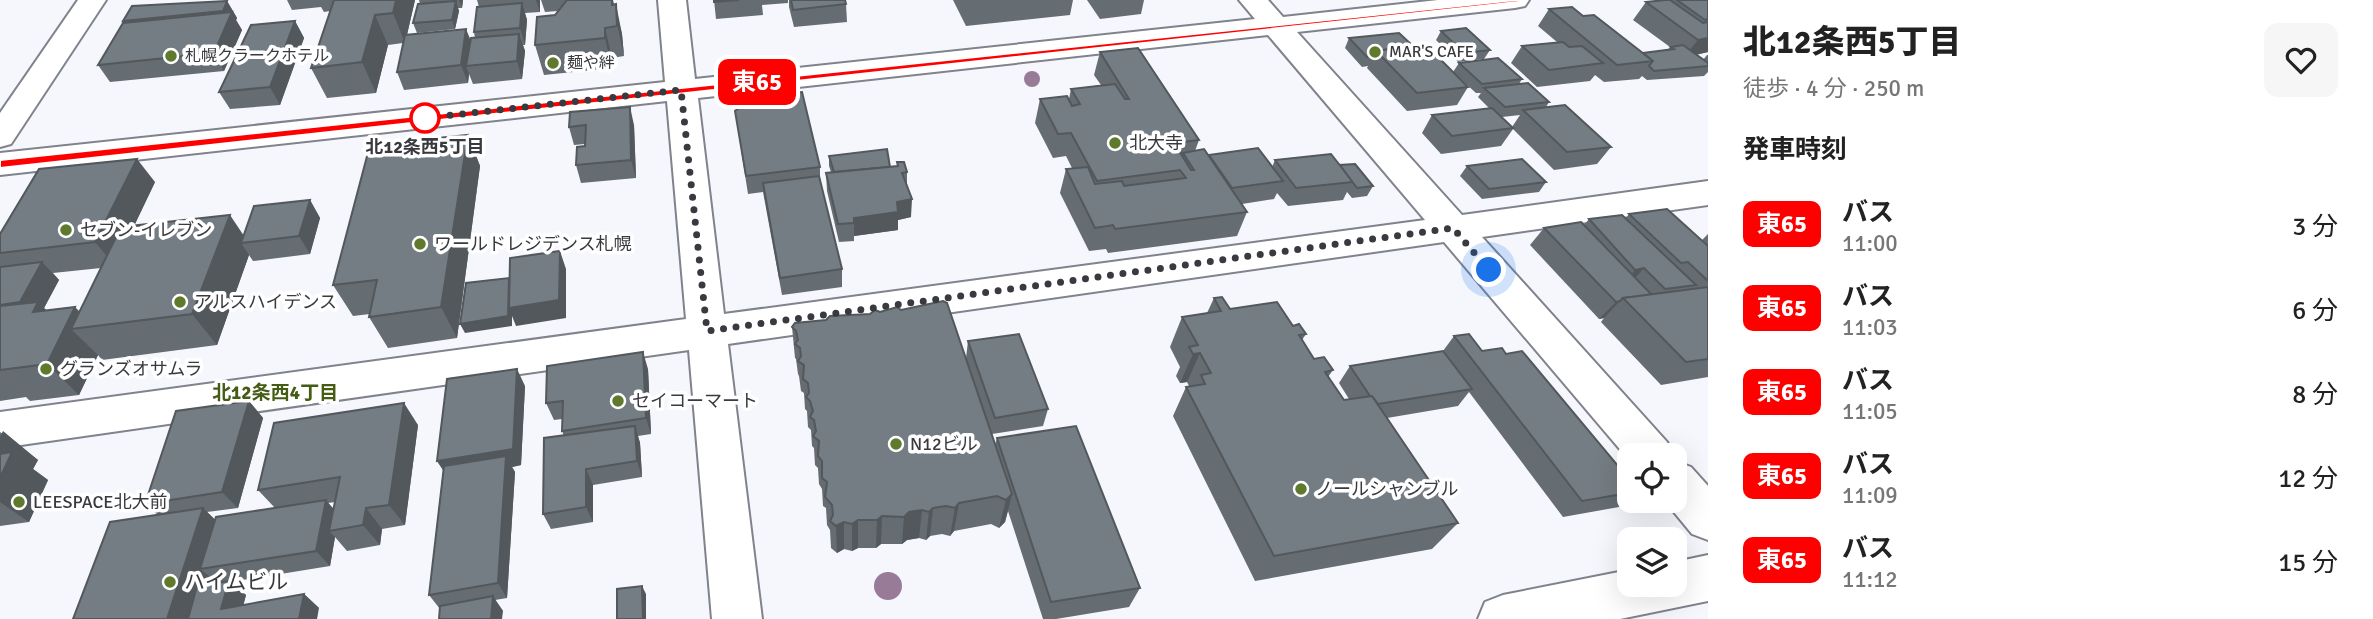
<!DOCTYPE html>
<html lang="ja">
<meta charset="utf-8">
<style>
body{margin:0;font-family:Signika,"Noto Sans JP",sans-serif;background:#f6f6f6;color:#222;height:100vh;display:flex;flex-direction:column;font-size:26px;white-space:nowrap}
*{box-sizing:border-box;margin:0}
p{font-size:23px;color:#767676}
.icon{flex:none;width:38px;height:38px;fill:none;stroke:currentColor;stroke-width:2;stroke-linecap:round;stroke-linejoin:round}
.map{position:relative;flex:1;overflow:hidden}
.side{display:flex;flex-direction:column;background:#fff;width:665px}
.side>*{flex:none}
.badge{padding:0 14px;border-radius:10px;font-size:24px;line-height:46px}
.tools{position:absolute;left:1617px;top:443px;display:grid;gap:14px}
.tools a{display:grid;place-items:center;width:70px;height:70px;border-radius:14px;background:#fff;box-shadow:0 7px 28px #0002;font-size:35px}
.you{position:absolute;width:35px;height:35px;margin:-18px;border:5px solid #fff;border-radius:50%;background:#1a73e8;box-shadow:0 0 0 10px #1a73e833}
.map>.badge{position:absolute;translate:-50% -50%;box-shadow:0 0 0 4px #fff}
h2{padding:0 35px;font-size:26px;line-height:63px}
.round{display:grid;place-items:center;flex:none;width:74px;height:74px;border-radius:14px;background:#f6f6f6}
.summary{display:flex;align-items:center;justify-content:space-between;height:119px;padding:0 35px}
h1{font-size:33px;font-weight:800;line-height:52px}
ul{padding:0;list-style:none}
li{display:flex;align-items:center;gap:21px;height:84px;padding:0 35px}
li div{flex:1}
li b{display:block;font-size:26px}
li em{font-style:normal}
li .badge{min-width:77px;font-weight:700;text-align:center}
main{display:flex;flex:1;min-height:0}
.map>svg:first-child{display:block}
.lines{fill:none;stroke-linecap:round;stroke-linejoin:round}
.minor-casing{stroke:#80828c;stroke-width:4}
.minor{fill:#fff;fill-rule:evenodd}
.tree{fill:#987c97}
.wall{fill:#656c72;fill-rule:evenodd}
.shaded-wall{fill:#52585c}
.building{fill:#757d84;stroke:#52585c;stroke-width:2}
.line{fill:#f00;stroke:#fff;stroke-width:2}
.walk{stroke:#393a3f;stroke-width:7;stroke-dasharray:0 12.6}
.poi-dot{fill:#607a2d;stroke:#fff;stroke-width:2.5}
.stop-dot{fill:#fff;stroke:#f00;stroke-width:3.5}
.labels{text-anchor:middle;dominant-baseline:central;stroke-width:7;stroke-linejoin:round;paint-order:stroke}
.far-poi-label{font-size:16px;fill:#393a3f;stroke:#fff;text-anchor:start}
.poi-label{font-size:18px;fill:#393a3f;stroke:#fff;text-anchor:start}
.stop-label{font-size:18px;font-weight:bold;fill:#393a3f;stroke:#fff}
.neighbourhood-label{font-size:19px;font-weight:bold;fill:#455c14;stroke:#fff}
.near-poi-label{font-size:21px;fill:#393a3f;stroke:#fff;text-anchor:start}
</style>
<main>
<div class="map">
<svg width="1708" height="619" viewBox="0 0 1708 619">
<rect width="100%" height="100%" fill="#f5f7fd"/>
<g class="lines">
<defs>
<g id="minor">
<path d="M 78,0 L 106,0 L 11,144 L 0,147 L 0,113 Z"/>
<path d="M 658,0 L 686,0 L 695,79 L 1255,19 L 1239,0 L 1268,0 L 1283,17 L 1438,0 L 1529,0 L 1525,6 L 1515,8 L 1297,32 L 1462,215 L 1708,181 L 1708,205 L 1482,237 L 1667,442 L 1674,455 L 1629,455 L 1629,460 L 1444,242 L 728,344 L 762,619 L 712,619 L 689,350 L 0,448 L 0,412 L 686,319 L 667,101 L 0,175 L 0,153 L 665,82 ZM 1268,35 L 1425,220 L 724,314 L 698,98 Z"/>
<path d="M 1675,461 L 1691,467 L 1708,486 L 1708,540 L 1692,534 L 1664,500 L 1675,500 Z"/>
<path d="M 1708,555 L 1708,601 L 1620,619 L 1478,619 L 1485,602 L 1503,595 L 1629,570 L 1629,584 L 1675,584 L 1675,562 Z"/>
</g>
</defs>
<use href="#minor" class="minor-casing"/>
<use href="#minor" class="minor"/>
</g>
<g class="tree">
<circle cx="1032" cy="79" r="8"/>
<circle cx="888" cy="586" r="14"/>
</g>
<g class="wall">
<path d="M 287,0 L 415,0 L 407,35 L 470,40 L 475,38 L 474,32 L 479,7 L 477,0 L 540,0 L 540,12 L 525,13 L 527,20 L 525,45 L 523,45 L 525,51 L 522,79 L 473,84 L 469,74 L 468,83 L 404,90 L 397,72 L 403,43 L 388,45 L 376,93 L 327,98 L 311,68 L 330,11 L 324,12 L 321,7 L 292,10 Z"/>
<path d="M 419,0 L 463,0 L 462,8 L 458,8 L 459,11 L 455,29 L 417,33 L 413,23 L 420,4 Z"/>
<path d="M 541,0 L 613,0 L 622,34 L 624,56 L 612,58 L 612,68 L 544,75 L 535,45 L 558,11 L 545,12 Z"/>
<path d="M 714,0 L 788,0 L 788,3 L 762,5 L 763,15 L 716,19 Z"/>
<path d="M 789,0 L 845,0 L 846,4 L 847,22 L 794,27 L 789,7 Z"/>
<path d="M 953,0 L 1073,0 L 1070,15 L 966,26 Z"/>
<path d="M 1087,0 L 1144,0 L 1141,14 L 1100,19 Z"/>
<path d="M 1665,0 L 1708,0 L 1708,52 L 1696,55 L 1703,60 L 1707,55 L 1708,55 L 1708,72 L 1704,76 L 1647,80 L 1642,76 L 1639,79 L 1604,82 L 1595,75 L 1590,81 L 1537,87 L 1511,63 L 1522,46 L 1557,42 L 1538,26 L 1549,9 L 1583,16 L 1643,53 L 1668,50 L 1670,47 L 1633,20 L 1646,2 Z"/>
<path d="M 227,1 L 237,18 L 236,20 L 242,30 L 224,71 L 110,82 L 98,65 L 124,22 L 123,21 Z"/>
<path d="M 295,21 L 304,38 L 280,105 L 230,109 L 219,92 Z"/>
<path d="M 1441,31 L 1490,50 L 1484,59 L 1458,62 L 1436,40 Z"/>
<path d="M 1349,38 L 1413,46 L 1468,87 L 1457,105 L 1407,111 L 1367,68 L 1368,66 L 1362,67 L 1345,48 Z"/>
<path d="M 1100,52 L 1199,140 L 1195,151 L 1209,156 L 1272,167 L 1275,160 L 1340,165 L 1373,186 L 1367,196 L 1352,198 L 1347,192 L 1343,200 L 1288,206 L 1277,193 L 1274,199 L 1242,204 L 1247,212 L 1237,236 L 1108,253 L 1106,249 L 1089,251 L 1060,193 L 1066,169 L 1072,168 L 1066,156 L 1053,158 L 1035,123 L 1040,99 L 1069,99 L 1071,89 L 1101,85 L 1094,75 Z"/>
<path d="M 1459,63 L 1522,79 L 1519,84 L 1549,102 L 1546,107 L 1611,147 L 1597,164 L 1554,170 L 1513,129 L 1501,146 L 1441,154 L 1422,133 L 1432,115 L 1489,108 L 1478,97 L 1481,93 L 1476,93 L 1453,72 ZM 1520,115 L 1512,127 L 1502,117 Z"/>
<path d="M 735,111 L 820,167 L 820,184 L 842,269 L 842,287 L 782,295 L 763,192 L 748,194 Z"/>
<path d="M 570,112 L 634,125 L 636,178 L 581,183 L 576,165 L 585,144 L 574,145 L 569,127 Z"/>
<path d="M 468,135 L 480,166 L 457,338 L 388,348 L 369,317 L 370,314 L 353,316 L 333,285 Z"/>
<path d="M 829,156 L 890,167 L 897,166 L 897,162 L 907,172 L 907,184 L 911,217 L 898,220 L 898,230 L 854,236 L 854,241 L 839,242 L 827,191 L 826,173 L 831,172 L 829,166 Z"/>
<path d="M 1467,166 L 1546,182 L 1539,192 L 1482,199 L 1460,176 Z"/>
<path d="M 155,182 L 134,226 L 244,235 L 310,200 L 320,218 L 310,254 L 253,261 L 249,255 L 217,345 L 102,360 L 98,355 L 79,395 L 30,401 L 26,397 L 0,401 L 0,234 ZM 101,268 L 80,312 L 46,310 L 44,308 L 59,280 L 53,273 Z"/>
<path d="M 1629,214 L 1702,240 L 1708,234 L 1708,377 L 1661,385 L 1601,322 L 1604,318 L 1599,319 L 1530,245 L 1544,228 L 1584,225 L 1589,219 L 1626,218 Z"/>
<path d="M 1214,298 L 1230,309 L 1293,326 L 1306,334 L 1302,340 L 1314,359 L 1333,370 L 1328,377 L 1344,400 L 1349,399 L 1339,383 L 1350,366 L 1443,351 L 1454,336 L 1482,351 L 1506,354 L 1629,479 L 1629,499 L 1619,507 L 1563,517 L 1469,392 L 1458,406 L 1387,418 L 1458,523 L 1432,549 L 1255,581 L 1173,416 L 1186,387 L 1189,386 L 1187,382 L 1180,383 L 1176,376 L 1180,367 L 1170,347 L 1182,317 L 1207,313 Z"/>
<path d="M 792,327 L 966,358 L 968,341 L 1048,409 L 1043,426 L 992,434 L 995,445 L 997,438 L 1140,588 L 1129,607 L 1056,619 L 1043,619 L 1008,511 L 1005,522 L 999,528 L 991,524 L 954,531 L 950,536 L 942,534 L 930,536 L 926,540 L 919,538 L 907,540 L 902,544 L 881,544 L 876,548 L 858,548 L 852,551 L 844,549 L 837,553 L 831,548 L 830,530 L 827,525 L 826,508 L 823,506 L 822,489 L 819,484 L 818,468 L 815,465 L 814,448 L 812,446 L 811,430 L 808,427 L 807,411 L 805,409 L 804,393 L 801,391 L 799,376 L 798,374 L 796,359 L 795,358 Z"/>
<path d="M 648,369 L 651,434 L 638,436 L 640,443 L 642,477 L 593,485 L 593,522 L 551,529 L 543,514 L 564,436 L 562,431 L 562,419 L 554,420 L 546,403 Z"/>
<path d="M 525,386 L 521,465 L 512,467 L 515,472 L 507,598 L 495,600 L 503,611 L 440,609 L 429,595 L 443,470 L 437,461 Z"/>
<path d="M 249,401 L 263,418 L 238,508 L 207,512 L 215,520 L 275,508 L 258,490 L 418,425 L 405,525 L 382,529 L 380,545 L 347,551 L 335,537 L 330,566 L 230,582 L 246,595 L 243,605 L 304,594 L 319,608 L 73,619 L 158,515 L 145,504 ZM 335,502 L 334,509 L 328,503 Z"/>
<path d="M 0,432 L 38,460 L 33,469 L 48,480 L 29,522 L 0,526 Z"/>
</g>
<g class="shaded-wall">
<path d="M 396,0 L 415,0 L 405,43 L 393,13 Z"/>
<path d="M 459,0 L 463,0 L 462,8 Z"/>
<path d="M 536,0 L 540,0 L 540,12 Z"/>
<path d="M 612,0 L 617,18 L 616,4 L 622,34 L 624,56 Z"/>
<path d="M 227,1 L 237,18 L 236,20 L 242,30 L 224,71 L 214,53 L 228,21 L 223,11 Z"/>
<path d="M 456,1 L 459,11 L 455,29 L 452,20 Z"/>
<path d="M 522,3 L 527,20 L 525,45 L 520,28 Z"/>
<path d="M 375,15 L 388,45 L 376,93 L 362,62 Z"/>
<path d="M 295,21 L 304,38 L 280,105 L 270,87 Z"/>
<path d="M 605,28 L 612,58 L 612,68 L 605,38 Z"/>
<path d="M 466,29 L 473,46 L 466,66 L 469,74 L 468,83 L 461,65 Z"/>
<path d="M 519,34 L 525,51 L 522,79 L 517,61 Z"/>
<path d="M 1708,38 L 1708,52 L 1684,57 L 1698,40 Z"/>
<path d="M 630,107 L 634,125 L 636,178 L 631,160 Z"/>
<path d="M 468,135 L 480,166 L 457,338 L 441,307 Z"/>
<path d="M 137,159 L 155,182 L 115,266 L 95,242 Z"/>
<path d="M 912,199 L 911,217 L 898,220 L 898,230 L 854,236 L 854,218 L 897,202 Z"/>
<path d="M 310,200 L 320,218 L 310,254 L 299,236 Z"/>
<path d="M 230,215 L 248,242 L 241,243 L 249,255 L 217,345 L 192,314 Z"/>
<path d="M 560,251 L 566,269 L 566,318 L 516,326 L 512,316 L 512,326 L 465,333 L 460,324 L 509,278 Z"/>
<path d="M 42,262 L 59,280 L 44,308 L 65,329 L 75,307 L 94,326 L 71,329 L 98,355 L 79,395 L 47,364 L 38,320 L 20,302 Z"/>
<path d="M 1644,268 L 1628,286 L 1619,288 L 1635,270 Z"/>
<path d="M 1620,301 L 1604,318 L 1599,319 L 1616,302 Z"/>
<path d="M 643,352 L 648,369 L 651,434 L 646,418 Z"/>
<path d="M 1200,353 L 1187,382 L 1180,383 L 1193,354 Z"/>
<path d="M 517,369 L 525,386 L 521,465 L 512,467 L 515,472 L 507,598 L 498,583 L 448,477 L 437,461 Z"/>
<path d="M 249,401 L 263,418 L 238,508 L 222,492 Z"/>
<path d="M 404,403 L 418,425 L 405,525 L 389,505 Z"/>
<path d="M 635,426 L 640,443 L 642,477 L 637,461 Z"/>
<path d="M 3,431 L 38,460 L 33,469 L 48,480 L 29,522 L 0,502 L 0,437 Z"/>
<path d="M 586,469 L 593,485 L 593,522 L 586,507 Z"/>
<path d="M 1012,494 L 1005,522 L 999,528 L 1006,500 Z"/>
<path d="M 326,500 L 339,516 L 329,531 L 335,537 L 330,566 L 316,551 Z"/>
<path d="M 959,503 L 954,531 L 950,536 L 955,508 Z"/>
<path d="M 203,508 L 228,532 L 200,569 L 214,580 L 203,619 L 167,619 Z"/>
<path d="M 366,508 L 382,529 L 380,545 L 363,525 Z"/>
<path d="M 933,508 L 930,536 L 926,540 L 929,512 Z"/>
<path d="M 922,510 L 919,538 L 907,540 L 902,544 L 904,517 L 909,512 Z"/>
<path d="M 882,516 L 881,544 L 876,548 L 877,520 Z"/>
<path d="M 858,520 L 858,548 L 852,551 L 852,524 Z"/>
<path d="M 844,522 L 844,549 L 837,553 L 836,526 Z"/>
<path d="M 229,581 L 246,595 L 240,619 L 221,609 Z"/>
<path d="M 642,586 L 646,594 L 646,619 L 643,619 Z"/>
<path d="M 304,594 L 319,608 L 317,619 L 299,619 Z"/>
<path d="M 493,596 L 503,611 L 502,619 L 491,619 Z"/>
</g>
<g class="building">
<path d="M 334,0 L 396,0 L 393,13 L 375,15 L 362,62 L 311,68 Z"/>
<path d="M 567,0 L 612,0 L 612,5 L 616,4 L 617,26 L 605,28 L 605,38 L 535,45 L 537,17 L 555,15 Z"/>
<path d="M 714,0 L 739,0 L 714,2 Z"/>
<path d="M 791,0 L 845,0 L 846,4 L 793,10 Z"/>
<path d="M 1665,0 L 1670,0 L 1703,23 L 1708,22 L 1708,38 L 1698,40 L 1646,2 Z"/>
<path d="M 1677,0 L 1708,0 L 1708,19 L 1705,20 Z"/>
<path d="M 227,1 L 223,11 L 123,21 L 132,6 Z"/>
<path d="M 456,1 L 452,20 L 413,23 L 418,4 Z"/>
<path d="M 522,3 L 520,28 L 474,32 L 477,7 Z"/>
<path d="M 1572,7 L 1583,16 L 1594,15 L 1653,61 L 1617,65 L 1549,9 Z"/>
<path d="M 232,12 L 214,53 L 98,65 L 123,23 Z"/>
<path d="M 295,21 L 270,87 L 219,92 L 251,25 Z"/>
<path d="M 1466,28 L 1490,50 L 1464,53 L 1441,31 Z"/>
<path d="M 466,29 L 461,65 L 397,72 L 405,35 Z"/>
<path d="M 1399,33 L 1413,46 L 1376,51 L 1373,56 L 1367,57 L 1349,38 Z"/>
<path d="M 519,34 L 517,61 L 466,66 L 471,38 Z"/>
<path d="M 1563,42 L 1569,47 L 1582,46 L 1603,63 L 1549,70 L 1522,46 Z"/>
<path d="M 1425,44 L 1468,87 L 1417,93 L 1376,51 Z"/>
<path d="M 1683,45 L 1708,63 L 1708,66 L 1654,71 L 1649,66 L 1653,61 L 1643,53 L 1674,49 L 1671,47 Z"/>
<path d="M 1138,48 L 1199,140 L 1174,143 L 1191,170 L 1194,170 L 1183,153 L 1204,149 L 1247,212 L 1115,229 L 1113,225 L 1095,228 L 1066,169 L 1088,167 L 1095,184 L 1122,181 L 1124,186 L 1186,178 L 1180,170 L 1097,181 L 1071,133 L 1058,134 L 1040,99 L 1067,96 L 1072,106 L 1080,104 L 1071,89 L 1115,84 L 1125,99 L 1129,99 L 1100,52 Z"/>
<path d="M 1498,58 L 1522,79 L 1482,84 L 1459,63 Z"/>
<path d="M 1528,83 L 1549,102 L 1505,107 L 1484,88 Z"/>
<path d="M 802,92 L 820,167 L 746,176 L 735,111 L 754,97 Z"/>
<path d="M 1565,105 L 1611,147 L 1567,152 L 1523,110 Z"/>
<path d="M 630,107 L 631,160 L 576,165 L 577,147 L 585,146 L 586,125 L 569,127 L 570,112 Z"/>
<path d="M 1492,108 L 1513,128 L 1452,136 L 1432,115 Z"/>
<path d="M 468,135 L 441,307 L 369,317 L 377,280 L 333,285 L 370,145 Z"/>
<path d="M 1258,148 L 1283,181 L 1232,188 L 1209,155 Z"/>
<path d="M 887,149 L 890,167 L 834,172 L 829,156 Z"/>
<path d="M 1331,154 L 1353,182 L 1296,188 L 1275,160 Z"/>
<path d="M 137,159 L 95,242 L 0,253 L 0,234 L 39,169 Z"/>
<path d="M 1522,159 L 1546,182 L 1489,189 L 1467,166 Z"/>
<path d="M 897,162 L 904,162 L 907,172 L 902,173 L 912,199 L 897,202 L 898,212 L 854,218 L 854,223 L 838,224 L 826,173 L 898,166 Z"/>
<path d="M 1355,164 L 1373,186 L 1357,188 L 1340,165 Z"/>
<path d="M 819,176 L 842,269 L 780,278 L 763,183 Z"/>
<path d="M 310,200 L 299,236 L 241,243 L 254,206 Z"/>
<path d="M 1667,209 L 1708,246 L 1708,281 L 1688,262 L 1681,263 L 1629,214 Z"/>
<path d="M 230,215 L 192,314 L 71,329 L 121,227 Z"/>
<path d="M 1622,215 L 1696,285 L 1665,289 L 1644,268 L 1635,270 L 1589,219 Z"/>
<path d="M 1581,222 L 1652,295 L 1623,298 L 1620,301 L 1616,302 L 1544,228 Z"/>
<path d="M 560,251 L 559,300 L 509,308 L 510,258 Z"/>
<path d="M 42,262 L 20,302 L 0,305 L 0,267 Z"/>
<path d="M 509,278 L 508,316 L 460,324 L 466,283 Z"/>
<path d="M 1708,287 L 1708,359 L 1686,362 L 1623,298 Z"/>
<path d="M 1222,297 L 1230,309 L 1277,302 L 1293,326 L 1299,324 L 1306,334 L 1299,335 L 1314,359 L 1324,357 L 1333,370 L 1325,372 L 1344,400 L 1372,396 L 1458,523 L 1274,556 L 1186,387 L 1205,384 L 1201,375 L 1211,373 L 1200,353 L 1193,354 L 1189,347 L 1198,345 L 1182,317 L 1221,311 L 1214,298 Z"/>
<path d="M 943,301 L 947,303 L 1012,494 L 1006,500 L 997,496 L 959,503 L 955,508 L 946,506 L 933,508 L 929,512 L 922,510 L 909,512 L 904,517 L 882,516 L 877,520 L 858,520 L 852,524 L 844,522 L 836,526 L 830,521 L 833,515 L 832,505 L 825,497 L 827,482 L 822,478 L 822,461 L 818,456 L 819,441 L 813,436 L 816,431 L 814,420 L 810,417 L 813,411 L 810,401 L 806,397 L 809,393 L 808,383 L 803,379 L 804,365 L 798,361 L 801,356 L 800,348 L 795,344 L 798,340 L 796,331 L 792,327 L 795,323 L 826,320 L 830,316 L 870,314 L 875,310 L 880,312 L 897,307 L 901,310 Z"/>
<path d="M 38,302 L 33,312 L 75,307 L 47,364 L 0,370 L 0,306 Z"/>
<path d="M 1019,334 L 1048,409 L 995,418 L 968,341 Z"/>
<path d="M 1469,334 L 1482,351 L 1502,348 L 1506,354 L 1522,351 L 1629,479 L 1629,493 L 1582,501 L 1454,336 Z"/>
<path d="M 1443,351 L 1472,389 L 1378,404 L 1372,396 L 1370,396 L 1350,366 Z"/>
<path d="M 643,352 L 646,418 L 562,431 L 563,401 L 546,403 L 547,366 Z"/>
<path d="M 517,369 L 513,449 L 437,461 L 447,379 Z"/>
<path d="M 249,401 L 222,492 L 145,504 L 176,411 Z"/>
<path d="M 404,403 L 389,505 L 366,508 L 363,525 L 329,531 L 340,477 L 258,490 L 274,423 Z"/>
<path d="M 635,426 L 637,461 L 586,469 L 586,507 L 543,514 L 544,438 Z"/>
<path d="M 1076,426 L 1140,588 L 1051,602 L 997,438 Z"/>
<path d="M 12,452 L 0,478 L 0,454 Z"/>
<path d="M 506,456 L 498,583 L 429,595 L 444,466 Z"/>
<path d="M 326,500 L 316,551 L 200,569 L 216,517 Z"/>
<path d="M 203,508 L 167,619 L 73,619 L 110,522 Z"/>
<path d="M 229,581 L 221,609 L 304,594 L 299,619 L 188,619 L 197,586 Z"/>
<path d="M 642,586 L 643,619 L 617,619 L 617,589 Z"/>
<path d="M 493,596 L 491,619 L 439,619 L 440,606 Z"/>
</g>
<path class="line" d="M 1515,0 L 1520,0 L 1518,2 L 0,168 L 0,160 Z"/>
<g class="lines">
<path class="walk" d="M 425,118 L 681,90 L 707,331 L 1453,228 L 1489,270"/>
</g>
<g class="poi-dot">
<circle cx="1375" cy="52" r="7"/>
<circle cx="171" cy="56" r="7"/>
<circle cx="553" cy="63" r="7"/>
<circle cx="1115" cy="143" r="7"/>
<circle cx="66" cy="230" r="7"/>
<circle cx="420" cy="244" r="7"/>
<circle cx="180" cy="302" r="7"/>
<circle cx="46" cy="369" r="7"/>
<circle cx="618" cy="401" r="7"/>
<circle cx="896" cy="444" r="7"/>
<circle cx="1301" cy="489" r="7"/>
<circle cx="19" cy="502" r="7"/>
<circle cx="170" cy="582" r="7"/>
</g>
<circle class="stop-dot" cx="425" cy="118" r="14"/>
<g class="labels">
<g class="far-poi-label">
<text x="1389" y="52">MAR'S CAFE</text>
<text x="185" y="56">札幌クラークホテル</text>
<text x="567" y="63">麺や絆</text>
</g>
<g class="poi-label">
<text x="1129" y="143">北大寺</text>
<text x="80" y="230">セブン-イレブン</text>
<text x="434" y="244">ワールドレジデンス札幌</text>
<text x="194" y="302">アルスハイデンス</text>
<text x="60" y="369">グランズオサムラ</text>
<text x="632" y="401">セイコーマート</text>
<text x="910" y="444">N12ビル</text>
<text x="1315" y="489">ノールシャンブル</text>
<text x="33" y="502">LEESPACE北大前</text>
</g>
<g class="stop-label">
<text x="425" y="147">北12条西5丁目</text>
</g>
<g class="neighbourhood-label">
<text x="275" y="393">北12条西4丁目</text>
</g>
<g class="near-poi-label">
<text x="184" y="582">ハイムビル</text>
</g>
</g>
</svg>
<div class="tools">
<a><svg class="icon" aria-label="locate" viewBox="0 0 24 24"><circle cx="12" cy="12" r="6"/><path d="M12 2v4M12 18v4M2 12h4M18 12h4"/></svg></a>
<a><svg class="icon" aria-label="layers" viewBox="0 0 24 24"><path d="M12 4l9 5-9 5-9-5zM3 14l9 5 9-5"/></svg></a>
</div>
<div class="you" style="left:1489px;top:270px"></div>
<b class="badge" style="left:757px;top:82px;background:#f00;color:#fff">東65</b>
</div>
<section class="side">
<div class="summary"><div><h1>北12条西5丁目</h1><p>徒歩 · 4 分 · 250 m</p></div><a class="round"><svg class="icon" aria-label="heart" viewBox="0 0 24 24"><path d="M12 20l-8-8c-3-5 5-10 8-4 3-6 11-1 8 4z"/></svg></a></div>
<h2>発車時刻</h2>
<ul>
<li><span class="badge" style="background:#f00;color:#fff">東65</span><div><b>バス</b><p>11:00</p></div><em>3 分</em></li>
<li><span class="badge" style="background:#f00;color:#fff">東65</span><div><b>バス</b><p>11:03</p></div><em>6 分</em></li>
<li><span class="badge" style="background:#f00;color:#fff">東65</span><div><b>バス</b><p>11:05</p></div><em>8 分</em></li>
<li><span class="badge" style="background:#f00;color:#fff">東65</span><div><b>バス</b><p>11:09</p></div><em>12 分</em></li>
<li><span class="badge" style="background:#f00;color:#fff">東65</span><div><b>バス</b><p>11:12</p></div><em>15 分</em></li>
</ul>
</section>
</main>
